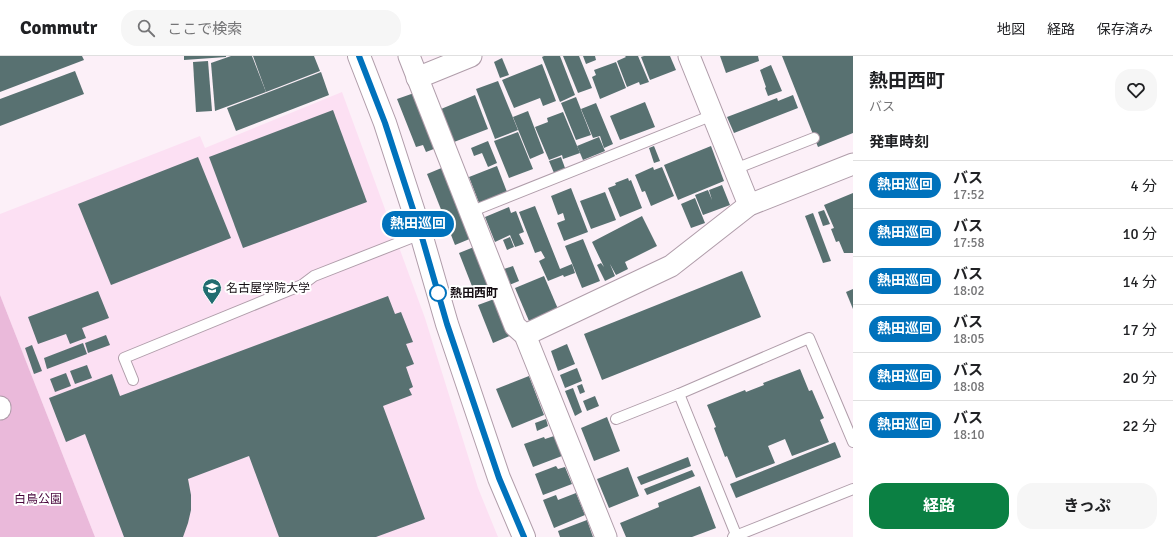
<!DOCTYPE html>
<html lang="ja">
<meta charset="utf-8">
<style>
body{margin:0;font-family:Signika,"Noto Sans JP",sans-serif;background:#f6f6f6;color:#202124;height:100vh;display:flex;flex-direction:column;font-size:15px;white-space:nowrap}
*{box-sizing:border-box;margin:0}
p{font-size:13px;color:#757577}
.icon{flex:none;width:22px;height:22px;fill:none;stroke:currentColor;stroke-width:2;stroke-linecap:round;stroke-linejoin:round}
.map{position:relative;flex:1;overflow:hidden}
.side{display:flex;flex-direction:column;background:#fff;width:320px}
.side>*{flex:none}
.badge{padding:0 8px;border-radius:13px;font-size:14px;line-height:26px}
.map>.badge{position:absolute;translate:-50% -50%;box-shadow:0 0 0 2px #fff}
h2{padding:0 16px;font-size:15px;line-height:36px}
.round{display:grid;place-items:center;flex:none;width:42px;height:42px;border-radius:16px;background:#f6f6f6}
.overview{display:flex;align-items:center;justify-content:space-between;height:68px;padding:0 16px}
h1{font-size:19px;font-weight:700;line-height:30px}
.cta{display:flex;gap:8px;margin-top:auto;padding:8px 16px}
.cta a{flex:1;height:46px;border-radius:16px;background:#0b8043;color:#fff;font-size:16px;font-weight:700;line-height:46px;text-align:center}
.cta a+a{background:#f6f6f6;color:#202124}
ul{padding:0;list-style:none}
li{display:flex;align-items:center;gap:12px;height:48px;padding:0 16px;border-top:1px solid #e0e0e0}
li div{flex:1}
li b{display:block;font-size:15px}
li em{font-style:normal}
li .badge{min-width:44px;font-weight:700;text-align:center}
header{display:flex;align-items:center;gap:24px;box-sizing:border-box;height:56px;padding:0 20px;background:#fff;border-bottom:1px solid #e0e0e0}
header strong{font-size:19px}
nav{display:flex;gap:22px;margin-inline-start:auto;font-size:14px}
.search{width:280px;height:36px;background:#f6f6f6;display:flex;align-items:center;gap:10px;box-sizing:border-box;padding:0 14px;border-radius:16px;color:#757577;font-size:15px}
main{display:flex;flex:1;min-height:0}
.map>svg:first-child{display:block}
.built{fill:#fce0f3}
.green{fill:#eab9da}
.building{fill:#587171}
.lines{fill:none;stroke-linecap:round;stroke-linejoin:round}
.lane-casing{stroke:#b09daa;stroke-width:12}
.street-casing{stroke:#b09daa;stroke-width:23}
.secondary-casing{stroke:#b09daa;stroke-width:24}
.lane{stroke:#fff;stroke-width:10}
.street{stroke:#fff;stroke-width:21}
.secondary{stroke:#fff;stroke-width:22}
.line-casing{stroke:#fff;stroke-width:9}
.line{stroke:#0072bc;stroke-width:6}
.stop-dot{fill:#fff;stroke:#0072bc;stroke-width:2}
.labels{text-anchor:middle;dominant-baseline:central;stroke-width:4;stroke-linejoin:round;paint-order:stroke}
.poi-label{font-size:12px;fill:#140d12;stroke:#fff;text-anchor:start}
.stop-label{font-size:12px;font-weight:bold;fill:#140d12;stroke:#fff;text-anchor:start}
.park-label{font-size:12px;fill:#49073c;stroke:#fff}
</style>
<header>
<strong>Commutr</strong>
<div class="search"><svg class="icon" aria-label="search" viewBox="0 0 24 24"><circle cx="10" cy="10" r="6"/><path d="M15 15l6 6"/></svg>ここで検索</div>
<nav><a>地図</a><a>経路</a><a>保存済み</a></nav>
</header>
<main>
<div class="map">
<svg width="853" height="481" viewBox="0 0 853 481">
<rect width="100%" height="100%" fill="#fcf0f8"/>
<path class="built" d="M 342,36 L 425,262 L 478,432 L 498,481 L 95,481 L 0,239 L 0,158 L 200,80 L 205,92 Z"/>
<path class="green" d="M 0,239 L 95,481 L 0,481 Z"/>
<g class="building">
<path d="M 0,0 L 82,0 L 84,4 L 0,36 Z"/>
<path d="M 184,0 L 226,0 L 226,1 L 184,4 Z"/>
<path d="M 231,0 L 252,0 L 266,36 L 215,55 L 211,7 Z"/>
<path d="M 253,0 L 314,0 L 320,15 L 266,36 Z"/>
<path d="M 544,0 L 560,0 L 575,39 L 560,46 L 542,1 Z"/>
<path d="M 563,0 L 579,0 L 592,32 L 578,37 Z"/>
<path d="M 583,0 L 595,0 L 596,4 L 586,8 Z"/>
<path d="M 625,0 L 638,0 L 649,26 L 640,29 L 639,26 L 627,31 L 617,5 L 626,1 Z"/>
<path d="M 644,0 L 670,0 L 676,14 L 650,24 L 641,1 Z"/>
<path d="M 720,0 L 758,0 L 759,5 L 726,17 Z"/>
<path d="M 782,0 L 853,0 L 853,77 L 818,91 Z"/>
<path d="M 502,2 L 509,19 L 500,22 L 494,6 Z"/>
<path d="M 208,5 L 212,55 L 196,56 L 193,6 Z"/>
<path d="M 616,6 L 626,32 L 600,43 L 592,21 L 596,19 L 594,14 Z"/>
<path d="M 542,8 L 556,45 L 543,50 L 540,42 L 514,52 L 502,24 Z"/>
<path d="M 771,9 L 782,35 L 768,40 L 765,32 L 766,31 L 760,14 Z"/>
<path d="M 75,15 L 84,38 L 0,70 L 0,43 Z"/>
<path d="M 321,16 L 329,39 L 236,75 L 227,52 Z"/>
<path d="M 498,25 L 518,74 L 495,83 L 476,33 Z"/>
<path d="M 417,36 L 439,91 L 426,96 L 423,89 L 416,91 L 397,43 Z"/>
<path d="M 475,39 L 488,73 L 454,86 L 441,53 Z"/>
<path d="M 793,39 L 798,52 L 734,77 L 727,61 L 777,42 L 778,45 Z"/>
<path d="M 576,41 L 591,79 L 576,84 L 561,47 Z"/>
<path d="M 645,46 L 655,71 L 620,84 L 610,60 Z"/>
<path d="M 596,47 L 613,88 L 604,92 L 600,80 L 593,82 L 581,53 Z"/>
<path d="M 333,54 L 367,146 L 243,192 L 209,101 Z"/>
<path d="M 528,55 L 544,97 L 530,103 L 513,61 Z"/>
<path d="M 563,56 L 580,97 L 563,103 L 562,99 L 549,104 L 535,71 L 548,66 L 547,62 Z"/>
<path d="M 518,76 L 533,113 L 509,122 L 494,85 Z"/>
<path d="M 599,81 L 605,95 L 583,104 L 577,90 Z"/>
<path d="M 488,85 L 497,107 L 488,111 L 482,97 L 474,100 L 471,92 Z"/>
<path d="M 654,90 L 660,105 L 654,107 L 649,92 Z"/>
<path d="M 711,90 L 724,125 L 678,144 L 664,109 Z"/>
<path d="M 198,101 L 231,182 L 111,229 L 78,148 Z"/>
<path d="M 561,101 L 565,112 L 554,117 L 549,105 Z"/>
<path d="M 497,110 L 507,136 L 479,147 L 469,121 Z"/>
<path d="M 444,111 L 472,182 L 455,189 L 427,118 Z"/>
<path d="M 653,111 L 654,114 L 662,111 L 674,140 L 651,150 L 645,135 L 642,136 L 635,119 Z"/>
<path d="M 628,122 L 629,125 L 631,124 L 642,152 L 620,161 L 608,132 L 616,129 L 615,127 Z"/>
<path d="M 722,129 L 730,149 L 703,159 L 695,139 L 708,134 L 712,144 L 709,134 Z"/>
<path d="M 571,132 L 588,176 L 564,185 L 557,167 L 565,164 L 563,157 L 558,159 L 551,140 Z"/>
<path d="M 605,136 L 616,164 L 591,173 L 580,145 Z"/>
<path d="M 853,137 L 853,197 L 844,197 L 839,185 L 836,186 L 831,173 L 834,172 L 824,149 Z"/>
<path d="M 695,142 L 705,167 L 691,172 L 681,148 Z"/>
<path d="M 535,150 L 560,213 L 572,208 L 575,217 L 564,221 L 563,219 L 548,225 L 539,205 L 545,202 L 541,195 L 535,197 L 519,156 Z"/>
<path d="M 509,151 L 511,157 L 516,155 L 524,176 L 519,178 L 524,188 L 515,191 L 510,179 L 495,186 L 485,161 Z"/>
<path d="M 824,154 L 830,168 L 823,170 L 818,156 Z"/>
<path d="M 813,157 L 831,205 L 823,207 L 805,160 Z"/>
<path d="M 642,160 L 657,190 L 625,206 L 628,213 L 616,219 L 610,208 L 615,220 L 605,225 L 597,209 L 601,207 L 604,211 L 592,186 Z"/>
<path d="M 510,181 L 514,191 L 507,194 L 503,184 Z"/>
<path d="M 583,183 L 600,225 L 582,232 L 565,190 Z"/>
<path d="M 474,191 L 493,237 L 477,243 L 459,197 Z"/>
<path d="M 513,210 L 519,225 L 507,230 L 501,214 Z"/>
<path d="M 742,215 L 761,261 L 602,324 L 584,278 Z"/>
<path d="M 544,220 L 558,253 L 529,265 L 515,232 Z"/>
<path d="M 853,233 L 853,253 L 846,236 Z"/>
<path d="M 98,235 L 109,262 L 82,272 L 86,282 L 70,288 L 66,278 L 38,288 L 28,261 Z"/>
<path d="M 388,240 L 395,258 L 401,256 L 413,286 L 406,288 L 414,308 L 406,311 L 413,331 L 409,333 L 412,339 L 383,350 L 425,463 L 376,481 L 279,481 L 249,400 L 188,423 L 191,439 L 191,454 L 188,467 L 183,481 L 124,481 L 85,378 L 66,386 L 49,342 L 112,318 L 120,340 Z"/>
<path d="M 497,242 L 512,279 L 493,287 L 478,249 Z"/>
<path d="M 106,279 L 110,289 L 88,297 L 85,287 Z"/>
<path d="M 83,287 L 87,298 L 47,313 L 44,302 Z"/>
<path d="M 567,288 L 575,308 L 558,315 L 551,295 Z"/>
<path d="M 32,289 L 42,315 L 34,318 L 25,292 Z"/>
<path d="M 87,309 L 92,322 L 75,328 L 70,315 Z"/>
<path d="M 577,312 L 582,325 L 565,332 L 560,319 Z"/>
<path d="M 800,313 L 809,335 L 812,334 L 824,362 L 820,364 L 829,386 L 792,400 L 785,383 L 768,390 L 775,407 L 736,422 L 727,400 L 725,401 L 714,372 L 716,371 L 707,349 L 745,334 L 746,336 L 764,329 L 763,327 Z"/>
<path d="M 66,317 L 71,330 L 55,336 L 50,323 Z"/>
<path d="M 529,320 L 544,359 L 512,372 L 496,333 Z"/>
<path d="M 582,328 L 585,336 L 580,338 L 577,330 Z"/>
<path d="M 573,332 L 582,356 L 575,360 L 565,335 Z"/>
<path d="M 595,340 L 599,350 L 587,355 L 583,345 Z"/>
<path d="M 607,361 L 620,395 L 594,405 L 581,372 Z"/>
<path d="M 546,363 L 548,370 L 537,375 L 535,367 Z"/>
<path d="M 554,380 L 562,400 L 533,411 L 524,388 L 544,381 L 545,383 Z"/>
<path d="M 835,386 L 841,401 L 736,442 L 730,428 Z"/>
<path d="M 688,401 L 691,410 L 641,429 L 637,421 Z"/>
<path d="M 556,410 L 558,413 L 565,411 L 572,428 L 543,439 L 535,418 Z"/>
<path d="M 628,411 L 639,440 L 609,452 L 597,423 Z"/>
<path d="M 692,414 L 695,420 L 647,439 L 644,433 Z"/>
<path d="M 700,430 L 716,472 L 692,481 L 626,481 L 620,467 L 659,451 L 658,447 Z"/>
<path d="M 576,437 L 585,459 L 554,472 L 543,444 L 556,439 L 558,444 Z"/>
<path d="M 587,464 L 593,481 L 560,481 L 558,475 Z"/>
</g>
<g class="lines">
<defs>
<g id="lane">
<path d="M 735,113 L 814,82"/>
<path d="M 470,156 L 713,59"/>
<path d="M 133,324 L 124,302 L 302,229 L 314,220 L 421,178"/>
<path d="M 679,338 L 737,481"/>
<path d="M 616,363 L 679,338 L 809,282 L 853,386"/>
<path d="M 733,481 L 853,433"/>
</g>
<g id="street">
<path d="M 409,0 L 515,270 L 525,279 L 606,481"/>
<path d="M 689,0 L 749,149"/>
<path d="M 417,22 L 471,0"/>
<path d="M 525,279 L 671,210 L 749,149 L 853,108"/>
<path d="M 0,351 L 0,353"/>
</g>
<path id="secondary" d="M 359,0 L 385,67 L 421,178 L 447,268 L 499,422 L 524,481"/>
</defs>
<use href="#lane" class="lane-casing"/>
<use href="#street" class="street-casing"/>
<use href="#secondary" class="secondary-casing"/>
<use href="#lane" class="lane"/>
<use href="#street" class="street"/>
<use href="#secondary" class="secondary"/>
</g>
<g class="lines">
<defs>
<path id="line" d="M 359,0 L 385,67 L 421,178 L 447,268 L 499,422 L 524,481"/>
</defs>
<use href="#line" class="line-casing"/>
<use href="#line" class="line"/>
</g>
<defs>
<symbol id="university-pin" viewBox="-11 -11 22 30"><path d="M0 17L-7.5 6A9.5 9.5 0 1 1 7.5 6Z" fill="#216d70" stroke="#fff"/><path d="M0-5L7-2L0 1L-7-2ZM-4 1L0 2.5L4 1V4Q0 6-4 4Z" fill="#fff"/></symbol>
</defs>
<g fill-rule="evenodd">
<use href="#university-pin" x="201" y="221" width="22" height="30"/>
</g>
<circle class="stop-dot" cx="438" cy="237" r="8"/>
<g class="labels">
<g class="poi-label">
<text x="226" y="232">名古屋学院大学</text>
</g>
<g class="stop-label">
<text x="450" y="237">熱田西町</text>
</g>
<g class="park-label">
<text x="38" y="443">白鳥公園</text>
</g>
</g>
</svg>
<b class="badge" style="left:418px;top:168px;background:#0072bc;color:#fff">熱田巡回</b>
</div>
<section class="side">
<div class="overview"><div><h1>熱田西町</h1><p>バス</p></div><a class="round"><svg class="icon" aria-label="heart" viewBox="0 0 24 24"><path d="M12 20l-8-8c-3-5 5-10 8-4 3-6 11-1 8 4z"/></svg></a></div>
<h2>発車時刻</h2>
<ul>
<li><span class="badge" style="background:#0072bc;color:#fff">熱田巡回</span><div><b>バス</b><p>17:52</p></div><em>4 分</em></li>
<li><span class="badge" style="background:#0072bc;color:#fff">熱田巡回</span><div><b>バス</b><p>17:58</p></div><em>10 分</em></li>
<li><span class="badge" style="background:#0072bc;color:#fff">熱田巡回</span><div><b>バス</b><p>18:02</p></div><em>14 分</em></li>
<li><span class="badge" style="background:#0072bc;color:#fff">熱田巡回</span><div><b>バス</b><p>18:05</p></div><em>17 分</em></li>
<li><span class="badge" style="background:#0072bc;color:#fff">熱田巡回</span><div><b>バス</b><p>18:08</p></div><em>20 分</em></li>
<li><span class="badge" style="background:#0072bc;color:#fff">熱田巡回</span><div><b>バス</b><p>18:10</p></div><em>22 分</em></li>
</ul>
<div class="cta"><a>経路</a><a>きっぷ</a></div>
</section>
</main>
